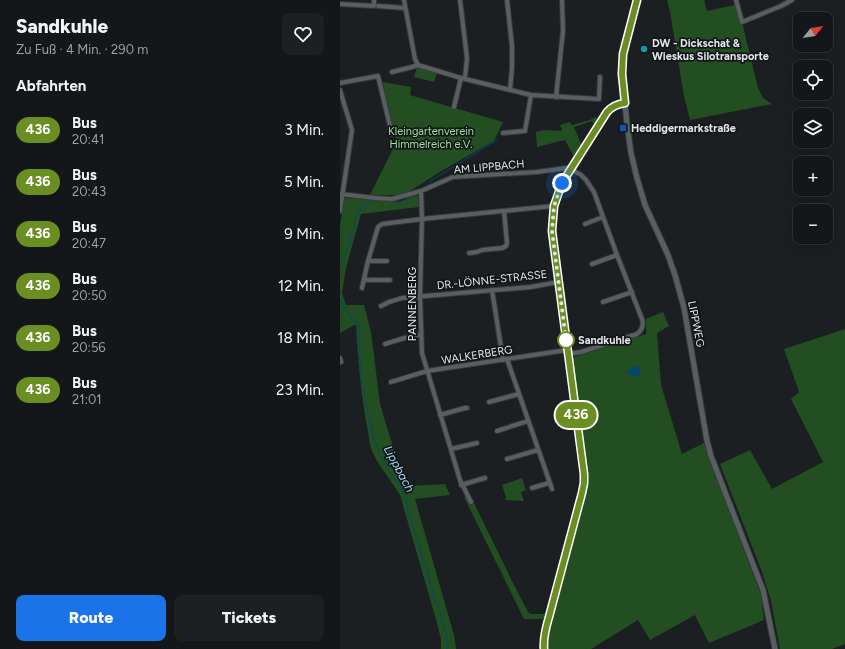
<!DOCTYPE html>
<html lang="de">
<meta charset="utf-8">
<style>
body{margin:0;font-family:Figtree,sans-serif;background:#1d2023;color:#f1f3f6;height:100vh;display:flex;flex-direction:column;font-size:15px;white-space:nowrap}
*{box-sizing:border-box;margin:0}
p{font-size:13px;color:#9d9fa2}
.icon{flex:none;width:22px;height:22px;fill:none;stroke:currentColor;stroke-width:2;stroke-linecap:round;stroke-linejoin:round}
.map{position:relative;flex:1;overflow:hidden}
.details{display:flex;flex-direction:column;background:#14171a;width:340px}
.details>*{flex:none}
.badge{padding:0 8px;border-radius:13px;font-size:14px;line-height:26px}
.needle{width:26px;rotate:60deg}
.fabs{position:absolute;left:453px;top:12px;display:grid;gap:8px}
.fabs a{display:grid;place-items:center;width:40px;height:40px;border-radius:8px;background:#14171a;box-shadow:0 2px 10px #0003,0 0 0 1px #333639;font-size:20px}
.you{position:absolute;width:20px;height:20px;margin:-10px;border:3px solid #fff;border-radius:50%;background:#1a73e8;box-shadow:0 0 0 6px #1a73e833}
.map>.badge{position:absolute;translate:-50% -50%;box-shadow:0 0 0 2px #fff}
h2{padding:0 16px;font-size:15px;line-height:36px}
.round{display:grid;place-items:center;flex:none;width:42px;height:42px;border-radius:8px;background:#1d2023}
.headline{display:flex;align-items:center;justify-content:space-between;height:68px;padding:0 16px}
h1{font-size:19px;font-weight:800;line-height:30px}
.button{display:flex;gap:8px;margin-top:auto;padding:8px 16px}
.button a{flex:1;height:46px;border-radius:8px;background:#1a73e8;color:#fff;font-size:16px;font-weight:800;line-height:46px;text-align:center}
.button a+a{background:#1d2023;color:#f1f3f6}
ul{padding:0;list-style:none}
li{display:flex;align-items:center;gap:12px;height:52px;padding:0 16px}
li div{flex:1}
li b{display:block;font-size:15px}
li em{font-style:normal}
li .badge{min-width:44px;font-weight:700;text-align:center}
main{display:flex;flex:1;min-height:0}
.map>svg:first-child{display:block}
.green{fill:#224e22}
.water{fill:#02476d}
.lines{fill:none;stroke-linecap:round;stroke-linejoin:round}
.stream{stroke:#02476d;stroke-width:1}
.minor-casing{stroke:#373a3c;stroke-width:6}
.tertiary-casing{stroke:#373a3c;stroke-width:7}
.minor{stroke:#595e61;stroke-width:4}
.tertiary{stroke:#595e61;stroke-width:5}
.line-casing{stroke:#fff;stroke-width:9}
.line{stroke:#6b8e23;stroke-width:6}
.walk{stroke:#e3e6e8;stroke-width:4;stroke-dasharray:0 7.2}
.culture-dot{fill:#0f9aa8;stroke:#121618;stroke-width:1.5}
.transit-dot{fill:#1a4fb4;stroke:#121618;stroke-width:1.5}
.stop-dot{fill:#fff;stroke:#6b8e23;stroke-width:2}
.labels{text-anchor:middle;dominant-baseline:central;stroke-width:3.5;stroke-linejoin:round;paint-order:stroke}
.poi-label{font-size:11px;font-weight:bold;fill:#e3e6e8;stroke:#121618;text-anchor:start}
.park-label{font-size:11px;fill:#9fe39d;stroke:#121618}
.street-label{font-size:11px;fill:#e3e6e8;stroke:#121618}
.stop-label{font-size:11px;font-weight:bold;fill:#e3e6e8;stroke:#121618;text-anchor:start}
.water-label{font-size:12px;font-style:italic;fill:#a6d6fa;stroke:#121618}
</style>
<main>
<section class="details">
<div class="headline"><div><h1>Sandkuhle</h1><p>Zu Fuß · 4 Min. · 290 m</p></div><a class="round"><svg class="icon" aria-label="heart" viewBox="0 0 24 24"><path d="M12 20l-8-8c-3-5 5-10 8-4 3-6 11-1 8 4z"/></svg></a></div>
<h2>Abfahrten</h2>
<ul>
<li><span class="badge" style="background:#6b8e23;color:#fff">436</span><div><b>Bus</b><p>20:41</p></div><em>3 Min.</em></li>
<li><span class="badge" style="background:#6b8e23;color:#fff">436</span><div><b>Bus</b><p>20:43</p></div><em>5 Min.</em></li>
<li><span class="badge" style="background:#6b8e23;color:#fff">436</span><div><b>Bus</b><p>20:47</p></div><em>9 Min.</em></li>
<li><span class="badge" style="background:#6b8e23;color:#fff">436</span><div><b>Bus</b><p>20:50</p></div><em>12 Min.</em></li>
<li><span class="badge" style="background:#6b8e23;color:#fff">436</span><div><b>Bus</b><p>20:56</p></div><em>18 Min.</em></li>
<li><span class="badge" style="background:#6b8e23;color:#fff">436</span><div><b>Bus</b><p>21:01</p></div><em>23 Min.</em></li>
</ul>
<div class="button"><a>Route</a><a>Tickets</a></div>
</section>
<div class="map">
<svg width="505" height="649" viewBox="0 0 505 649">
<rect width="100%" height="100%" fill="#1b1f22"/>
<g class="green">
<path d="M 327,0 L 364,0 L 367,11 L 395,5 L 402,22 L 418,88 L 423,98 L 432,104 L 350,120 L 344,96 L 330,12 Z"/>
<path d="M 77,67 L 97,73 L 94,82 L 74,77 Z"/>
<path d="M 42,82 L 71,87 L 70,95 L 163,122 L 154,141 L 103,170 L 67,193 L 59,195 L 30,195 L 56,143 Z"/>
<path d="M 255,117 L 256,117 L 257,119 L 255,126 L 252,121 L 234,127 L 242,146 L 234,157 L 225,140 L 197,147 L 196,132 L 204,130 L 221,131 L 222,130 L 220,125 L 230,122 L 232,125 L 250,120 Z"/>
<path d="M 75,195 L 78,196 L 79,207 L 21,214 L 6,268 L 2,293 L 6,305 L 24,305 L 31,332 L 40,404 L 58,464 L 57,467 L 68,486 L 105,484 L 110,495 L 75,499 L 114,635 L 116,649 L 101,649 L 101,639 L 97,623 L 60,495 C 51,480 39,467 32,451 C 29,444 29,435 27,427 C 21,393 18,359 16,324 L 0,333 L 0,227 L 4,198 L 52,200 C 60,204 67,199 75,195 Z"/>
<path d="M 323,312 L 329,326 L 317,333 L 321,385 L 342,454 L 364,443 L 421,595 L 424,620 L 369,643 L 355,615 L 310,640 L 298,620 L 251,649 L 207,649 L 209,635 L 246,495 L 246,480 L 231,358 L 306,334 L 306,319 Z"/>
<path d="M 505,329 L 505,644 L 492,649 L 440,649 L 431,601 L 422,572 L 380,464 L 410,450 L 432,489 L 483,462 L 451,399 L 459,392 L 444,349 Z"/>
<path d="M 182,478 L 186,490 L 181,492 L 184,501 L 165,500 L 166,497 L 162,485 Z"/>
<path d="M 124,497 L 130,497 L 134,503 L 173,583 L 188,612 L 190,614 L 207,614 L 203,619 L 184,619 Z"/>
</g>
<path class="water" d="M 294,366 L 298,367 L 301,370 L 300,374 L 298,377 L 294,375 L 287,374 L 287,372 Z"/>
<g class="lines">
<g class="stream">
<path d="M 89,182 L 157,140"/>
<path d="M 50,201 C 60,205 64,200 73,195"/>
<path d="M 0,267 L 7,250 L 16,219 L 19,211 L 31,200"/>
<path d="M 0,300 L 12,320 L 19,323 L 20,364 L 25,398 L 32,434 L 45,465 L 61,487 L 66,500 L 68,511 L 73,527 L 91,585 L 94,598 L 100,612 L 106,631 L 108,643 L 107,649"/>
</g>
<defs>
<g id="minor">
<path d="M 64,0 L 75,59 L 78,65"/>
<path d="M 120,0 L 127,58 L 125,78"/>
<path d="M 167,0 L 172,46 L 172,68 L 170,90"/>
<path d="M 396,0 L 402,22 L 441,6 L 452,0"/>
<path d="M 0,4 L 34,6 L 34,0"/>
<path d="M 38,6 L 65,8"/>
<path d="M 52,72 L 72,67 L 78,65 L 121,78 L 191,95 L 259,99 L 260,77"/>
<path d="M 0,83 L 38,76 L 52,134"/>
<path d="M 0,90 L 12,130 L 0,211"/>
<path d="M 216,97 L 223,31 L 222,0"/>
<path d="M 114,107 L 121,78"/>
<path d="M 163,133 L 185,131 L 191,95"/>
<path d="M 81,191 L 82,219 L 80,296 L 82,353 L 120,480 L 131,502"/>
<path d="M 0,194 L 35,198 L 52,199 L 81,191 L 113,177 L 197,172 L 226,168 L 231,169 L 241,175 L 246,180 L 254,192 L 277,255 L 302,319 C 304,325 302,330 297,334 L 241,352 L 228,354"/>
<path d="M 245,224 L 263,217"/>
<path d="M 129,253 L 137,252 L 142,250 L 162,248 L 166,246 L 167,243 L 164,211"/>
<path d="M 28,261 L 47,261"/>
<path d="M 252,264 L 277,255"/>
<path d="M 24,280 L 50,280"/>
<path d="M 22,288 L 28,261 L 38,227 L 42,224 L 82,219 L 214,206"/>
<path d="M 152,290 L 163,360"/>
<path d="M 263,302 L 292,292"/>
<path d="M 41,306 L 49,302 L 62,298 L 191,287 L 218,282"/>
<path d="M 45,344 L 61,339 L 81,334"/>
<path d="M 0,358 L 1,362"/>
<path d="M 167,359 L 212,489"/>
<path d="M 51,382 L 87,371 L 227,350"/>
<path d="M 149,402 L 179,394"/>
<path d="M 100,415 L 125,408 L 127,408"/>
<path d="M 157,431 L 188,421"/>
<path d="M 111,449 L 137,443"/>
<path d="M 167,459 L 198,450"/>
<path d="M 121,485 L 145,478"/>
<path d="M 192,488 L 209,483"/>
</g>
<g id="tertiary">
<path d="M 297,0 L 283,54 L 282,74 L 287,124 L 291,153 L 297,178 L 305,205 L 328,255 L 335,275 L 344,308 L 367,441 L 371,456 L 423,590 L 435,649"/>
<path d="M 204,649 C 203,638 206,627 209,617 L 242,493 L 244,483 L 244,474 L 212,231 L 214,206 L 222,183 L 267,112 L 270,108 L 277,104 L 285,103"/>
</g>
</defs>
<use href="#minor" class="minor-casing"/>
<use href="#tertiary" class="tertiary-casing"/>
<use href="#minor" class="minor"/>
<use href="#tertiary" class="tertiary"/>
</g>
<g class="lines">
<defs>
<path id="line" d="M 204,649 C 203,638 206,627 209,617 L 242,493 L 244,483 L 244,474 L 212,231 L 214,206 L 222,183 L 267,112 C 272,106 277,104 285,103 L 282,74 L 283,54 L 297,0"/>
</defs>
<use href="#line" class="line-casing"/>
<use href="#line" class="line"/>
<path class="walk" d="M 222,183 L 214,206 L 212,231 L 226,340"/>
</g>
<circle class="culture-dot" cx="304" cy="49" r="4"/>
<rect class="transit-dot" x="279" y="124" width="8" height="8" rx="2"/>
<circle class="stop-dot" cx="226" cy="340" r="8"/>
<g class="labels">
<g class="poi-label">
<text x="312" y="43">DW - Dickschat &amp;<tspan x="312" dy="13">Wieskus Silotransporte</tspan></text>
<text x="291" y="128">Heddigermarkstraße</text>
</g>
<g class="park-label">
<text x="91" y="131">Kleingartenverein<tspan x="91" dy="13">Himmelreich e.V.</tspan></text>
</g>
<g class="street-label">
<text transform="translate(149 167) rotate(-5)">AM LIPPBACH</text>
<text transform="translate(152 280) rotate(-6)">DR.-LÖNNE-STRASSE</text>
<text transform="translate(72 304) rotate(-90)">PANNENBERG</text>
<text transform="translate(356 324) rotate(79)">LIPPWEG</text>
<text transform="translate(137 355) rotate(-9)">WALKERBERG</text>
</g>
<g class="stop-label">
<text x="238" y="340">Sandkuhle</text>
</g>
<g class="water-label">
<text transform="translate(59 469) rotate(62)">Lippbach</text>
</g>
</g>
</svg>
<div class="fabs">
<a><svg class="needle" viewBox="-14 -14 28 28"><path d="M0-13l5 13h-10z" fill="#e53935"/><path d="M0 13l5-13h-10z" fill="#9d9fa2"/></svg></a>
<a><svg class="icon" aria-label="locate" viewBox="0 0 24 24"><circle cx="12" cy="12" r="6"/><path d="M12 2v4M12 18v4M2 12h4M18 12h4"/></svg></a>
<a><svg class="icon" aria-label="layers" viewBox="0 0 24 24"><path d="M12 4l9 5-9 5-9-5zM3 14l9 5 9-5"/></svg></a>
<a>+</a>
<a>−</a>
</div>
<div class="you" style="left:222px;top:183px"></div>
<b class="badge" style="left:236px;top:415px;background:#6b8e23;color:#fff">436</b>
</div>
</main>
